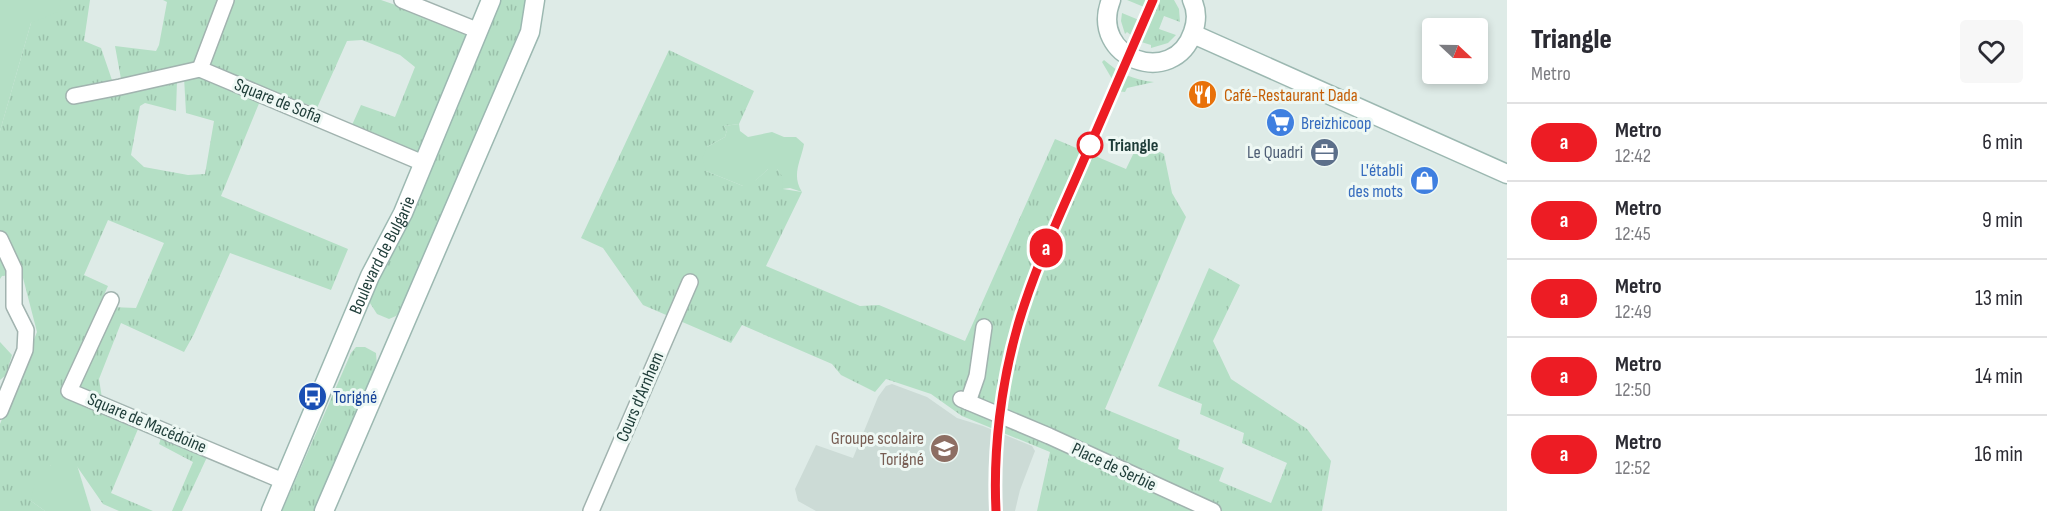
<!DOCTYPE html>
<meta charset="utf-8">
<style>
body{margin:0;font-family:"Sofia Sans Condensed",sans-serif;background:#f7f7f7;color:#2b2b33;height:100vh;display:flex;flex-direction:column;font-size:22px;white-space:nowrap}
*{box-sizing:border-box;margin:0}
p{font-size:20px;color:#7c7c81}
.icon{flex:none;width:33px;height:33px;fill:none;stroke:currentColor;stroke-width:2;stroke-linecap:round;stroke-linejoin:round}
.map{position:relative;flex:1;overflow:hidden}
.drawer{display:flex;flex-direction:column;background:#fff;width:540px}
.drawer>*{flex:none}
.badge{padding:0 12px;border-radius:20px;font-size:21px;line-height:39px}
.needle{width:39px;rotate:112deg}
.tools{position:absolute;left:1422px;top:18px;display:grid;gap:12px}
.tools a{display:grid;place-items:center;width:66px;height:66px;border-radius:6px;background:#fff;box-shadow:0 3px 9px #0003;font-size:30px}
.map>.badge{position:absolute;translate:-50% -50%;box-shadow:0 0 0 3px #fff}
.round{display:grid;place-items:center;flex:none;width:63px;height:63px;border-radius:6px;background:#f7f7f7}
.overview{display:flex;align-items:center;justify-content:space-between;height:102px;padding:0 24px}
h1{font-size:28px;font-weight:800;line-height:45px}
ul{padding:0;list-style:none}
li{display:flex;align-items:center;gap:18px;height:78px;padding:0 24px;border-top:2px solid #e1e1e2}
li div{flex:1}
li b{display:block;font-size:22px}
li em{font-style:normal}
li .badge{min-width:66px;font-weight:700;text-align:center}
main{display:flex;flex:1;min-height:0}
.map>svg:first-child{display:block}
.built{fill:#ccdbd6}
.grass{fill:url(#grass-tufts);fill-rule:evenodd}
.park{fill:#b4dfc5}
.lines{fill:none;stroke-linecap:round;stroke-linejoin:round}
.street-casing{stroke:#a1b3af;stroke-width:18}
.secondary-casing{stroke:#9cb8b1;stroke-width:21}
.street{stroke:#fff;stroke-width:15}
.secondary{stroke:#fff;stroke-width:18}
.line-casing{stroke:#fff;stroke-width:14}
.line{stroke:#ed1c24;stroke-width:9}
.stop-dot{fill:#fff;stroke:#ed1c24;stroke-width:3}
.labels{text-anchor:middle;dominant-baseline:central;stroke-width:6;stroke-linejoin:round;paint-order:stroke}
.food-label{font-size:18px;fill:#c56008;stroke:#eef8f4;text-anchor:start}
.street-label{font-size:18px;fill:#1e3c38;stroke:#eef8f4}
.shop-label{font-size:18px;fill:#366cbe;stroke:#eef8f4;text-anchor:start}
.stop-label{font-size:18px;font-weight:bold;fill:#1e3c38;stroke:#eef8f4;text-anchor:start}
.service-label{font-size:18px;fill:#4e5e75;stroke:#eef8f4;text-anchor:end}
.transit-label{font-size:18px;fill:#164399;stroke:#eef8f4;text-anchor:start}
.education-label{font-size:18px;fill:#785e54;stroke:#eef8f4;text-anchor:end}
</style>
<main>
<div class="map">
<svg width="1507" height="511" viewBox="0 0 1507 511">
<defs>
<pattern id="grass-tufts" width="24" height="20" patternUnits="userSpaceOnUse" patternTransform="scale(1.5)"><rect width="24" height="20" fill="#b4dfc5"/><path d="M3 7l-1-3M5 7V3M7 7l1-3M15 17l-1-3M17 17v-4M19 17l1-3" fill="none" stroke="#9ac0aa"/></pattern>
</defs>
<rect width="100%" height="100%" fill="#deebe7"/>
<path class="built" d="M 892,384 L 927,397 L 957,418 L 983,426 L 1032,446 L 1035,451 L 1033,456 L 1020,490 L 1015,511 L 816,511 L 798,501 L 795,489 L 816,445 L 853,458 L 878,397 L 886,386 Z"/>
<g class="grass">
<path d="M 45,0 L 90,0 L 84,41 L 101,48 L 113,83 L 177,81 L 176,111 L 145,103 L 140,106 L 131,155 L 144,167 L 188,175 L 205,174 L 214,121 L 186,113 L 184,77 L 199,75 L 260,101 L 221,196 L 348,249 L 331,290 L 230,253 L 194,334 L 184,352 L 121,323 L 99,379 L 104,411 L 138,429 L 111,493 L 153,511 L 119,511 L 103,504 L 76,465 L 51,465 L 31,501 L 45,511 L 0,511 L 0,424 L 37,332 L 22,274 L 2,276 L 0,279 L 0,131 L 31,23 ZM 108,220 L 164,243 L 136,308 L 111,307 L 104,295 L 108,286 L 84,275 Z"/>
<path d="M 163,0 L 381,0 L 416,12 L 468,36 L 418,152 L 352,125 L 361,105 L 395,117 L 415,67 L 400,55 L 362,40 L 347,41 L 317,108 L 208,68 L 121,79 L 115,46 L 156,51 L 159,45 L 167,2 Z"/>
<path d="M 500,0 L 528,0 L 523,28 L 403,307 L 396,316 L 389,319 L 377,314 L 368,300 Z"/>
<path d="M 1127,0 L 1174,0 L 1179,9 L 1180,22 L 1164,16 L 1159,29 L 1176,35 L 1168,43 L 1151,48 L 1151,45 L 1138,41 L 1127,32 L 1125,34 L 1121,21 L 1122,13 L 1139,20 L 1144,7 Z"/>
<path d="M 669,50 L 754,91 L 739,124 L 724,126 L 727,130 L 725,137 L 707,147 L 706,171 L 743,186 L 756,180 L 768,169 L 777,169 L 783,176 L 783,189 L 802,192 L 766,266 L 860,306 L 879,305 L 965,341 L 1055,139 L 1126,169 L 1139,142 L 1164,154 L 1172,193 L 1186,217 L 1105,409 L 1180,440 L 1178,449 L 1224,468 L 1219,481 L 1271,503 L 1287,463 L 1242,443 L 1244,433 L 1200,414 L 1202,404 L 1158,386 L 1209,268 L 1240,285 L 1213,341 L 1231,379 L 1307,429 L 1331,461 L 1322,511 L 1037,511 L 1050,452 L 962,416 L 931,394 L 886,379 L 875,392 L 841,375 L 832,364 L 742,325 L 731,343 L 643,305 L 603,248 L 581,238 Z"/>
<path d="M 1104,60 C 1119,73 1133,80 1154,82 L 1127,88 L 1125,92 L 1116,91 L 1115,84 L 1102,62 Z"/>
<path d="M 0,342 L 12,355 L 6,375 L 0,380 Z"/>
<path d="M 356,347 L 365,347 L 376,353 L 377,366 L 314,511 L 282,511 L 351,353 Z"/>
<path d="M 162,435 L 208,455 L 182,511 L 172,511 L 193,462 L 159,444 Z"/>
</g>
<g class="park">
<path d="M 0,0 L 61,0 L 58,12 L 31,23 L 0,131 Z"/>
<path d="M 739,124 L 740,131 L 748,137 L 772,132 L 784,137 L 796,137 L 804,144 C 801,161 791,175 802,192 L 790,188 L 782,189 L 783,177 L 777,169 L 768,169 L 750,186 L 743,186 L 706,171 L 702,159 L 707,147 L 725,137 L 727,130 L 724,126 Z"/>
<path d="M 51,465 L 77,465 L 91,511 L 45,511 L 31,501 L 34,485 Z"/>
</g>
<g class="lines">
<defs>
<g id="street">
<path d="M 226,0 L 200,69 L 423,163"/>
<path d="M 402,0 L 479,31"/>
<path d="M 74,96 L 120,87 L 200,69"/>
<path d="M 0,239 L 14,269 L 14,306 L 26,330 L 25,350 L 0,411"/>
<path d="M 111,300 L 69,391 L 283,481"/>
<path d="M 961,399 L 1049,436 L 1213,511"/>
<path d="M 968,402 L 977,376 L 984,327"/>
<path d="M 591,511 L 690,282"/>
</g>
<g id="secondary">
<path d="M 1111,0 C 1088,59 1174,89 1193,32 C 1197,21 1197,10 1192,0"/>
<path d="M 1193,34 L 1507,174"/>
<path id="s1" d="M 271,511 L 370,276 L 403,213 L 491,0"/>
<path d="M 324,511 L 530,32 L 535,0"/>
</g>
</defs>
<use href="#street" class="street-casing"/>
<use href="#secondary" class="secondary-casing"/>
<use href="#street" class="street"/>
<use href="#secondary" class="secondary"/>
</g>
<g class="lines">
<defs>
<path id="line" d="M 996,511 C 993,450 1001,384 1018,325 C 1034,270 1059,217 1082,164 C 1106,109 1129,55 1153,0"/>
</defs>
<use href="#line" class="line-casing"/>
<use href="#line" class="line"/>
</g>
<defs>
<symbol id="restaurant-disc" viewBox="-11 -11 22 22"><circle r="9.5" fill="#e8710a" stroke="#eef8f4"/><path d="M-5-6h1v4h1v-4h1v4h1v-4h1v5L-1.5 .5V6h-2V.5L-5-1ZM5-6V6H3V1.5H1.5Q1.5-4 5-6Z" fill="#fff"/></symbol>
<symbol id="supermarket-disc" viewBox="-11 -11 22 22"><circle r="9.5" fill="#3f7fe0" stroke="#eef8f4"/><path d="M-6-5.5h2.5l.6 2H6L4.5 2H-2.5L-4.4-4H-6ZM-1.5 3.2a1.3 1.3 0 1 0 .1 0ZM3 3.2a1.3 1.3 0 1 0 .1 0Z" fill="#fff"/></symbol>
<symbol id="office-disc" viewBox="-11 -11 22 22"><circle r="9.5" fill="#5c6f8a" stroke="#eef8f4"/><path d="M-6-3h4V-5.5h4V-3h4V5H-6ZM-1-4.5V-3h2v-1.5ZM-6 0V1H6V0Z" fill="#fff"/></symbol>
<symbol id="shop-disc" viewBox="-11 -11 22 22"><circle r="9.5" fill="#3f7fe0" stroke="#eef8f4"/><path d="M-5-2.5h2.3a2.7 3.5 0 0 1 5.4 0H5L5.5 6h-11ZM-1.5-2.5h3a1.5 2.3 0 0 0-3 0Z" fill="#fff"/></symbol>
<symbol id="bus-disc" viewBox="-11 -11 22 22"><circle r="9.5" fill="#1a4fb4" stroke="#eef8f4"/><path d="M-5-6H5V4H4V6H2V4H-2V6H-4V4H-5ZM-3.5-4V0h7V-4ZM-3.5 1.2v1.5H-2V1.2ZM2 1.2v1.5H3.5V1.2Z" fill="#fff"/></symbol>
<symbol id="school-disc" viewBox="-11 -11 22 22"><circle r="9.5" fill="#8d6e63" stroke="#eef8f4"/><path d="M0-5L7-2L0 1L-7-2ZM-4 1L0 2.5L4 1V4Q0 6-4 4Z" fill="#fff"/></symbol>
</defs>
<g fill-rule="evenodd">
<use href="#restaurant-disc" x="1186" y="78" width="33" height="33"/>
<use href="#supermarket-disc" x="1264" y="106" width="33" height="33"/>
<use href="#office-disc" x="1308" y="136" width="33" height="33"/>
<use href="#shop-disc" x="1408" y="164" width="33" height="33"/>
<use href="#bus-disc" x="296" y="380" width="33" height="33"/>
<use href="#school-disc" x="928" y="432" width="33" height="33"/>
</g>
<circle class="stop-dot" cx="1090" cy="145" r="12"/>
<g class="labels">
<g class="food-label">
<text x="1224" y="95">Café-Restaurant Dada</text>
</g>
<g class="street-label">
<text transform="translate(278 101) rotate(22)">Square de Sofia</text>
<text stroke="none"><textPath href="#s1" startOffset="279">Boulevard de Bulgarie</textPath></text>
<text transform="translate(640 397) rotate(-67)">Cours d'Arnhem</text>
<text transform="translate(147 423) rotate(23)">Square de Macédoine</text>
<text transform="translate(1114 467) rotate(25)">Place de Serbie</text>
</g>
<g class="shop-label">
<text x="1301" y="123">Breizhicoop</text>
<text x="1403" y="170" text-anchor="end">L'établi<tspan x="1403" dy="21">des mots</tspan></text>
</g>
<g class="stop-label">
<text x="1108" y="145">Triangle</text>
</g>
<g class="service-label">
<text x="1303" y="152">Le Quadri</text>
</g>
<g class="transit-label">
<text x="333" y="397">Torigné</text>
</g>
<g class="education-label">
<text x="924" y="438">Groupe scolaire<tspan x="924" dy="21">Torigné</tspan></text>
</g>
</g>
</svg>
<div class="tools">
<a><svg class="needle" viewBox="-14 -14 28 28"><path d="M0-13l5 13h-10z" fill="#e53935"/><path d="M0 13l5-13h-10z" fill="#7c7c81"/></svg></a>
</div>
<b class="badge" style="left:1046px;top:248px;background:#ed1c24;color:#fff">a</b>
</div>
<section class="drawer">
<div class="overview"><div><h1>Triangle</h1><p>Metro</p></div><a class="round"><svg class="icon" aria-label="heart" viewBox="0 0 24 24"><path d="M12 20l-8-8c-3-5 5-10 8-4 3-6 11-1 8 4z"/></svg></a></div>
<ul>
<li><span class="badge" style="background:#ed1c24;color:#fff">a</span><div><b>Metro</b><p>12:42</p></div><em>6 min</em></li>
<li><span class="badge" style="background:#ed1c24;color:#fff">a</span><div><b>Metro</b><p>12:45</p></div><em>9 min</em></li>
<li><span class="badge" style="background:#ed1c24;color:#fff">a</span><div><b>Metro</b><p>12:49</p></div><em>13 min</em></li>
<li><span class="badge" style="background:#ed1c24;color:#fff">a</span><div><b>Metro</b><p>12:50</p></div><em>14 min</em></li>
<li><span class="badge" style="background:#ed1c24;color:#fff">a</span><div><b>Metro</b><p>12:52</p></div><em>16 min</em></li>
</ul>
</section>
</main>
